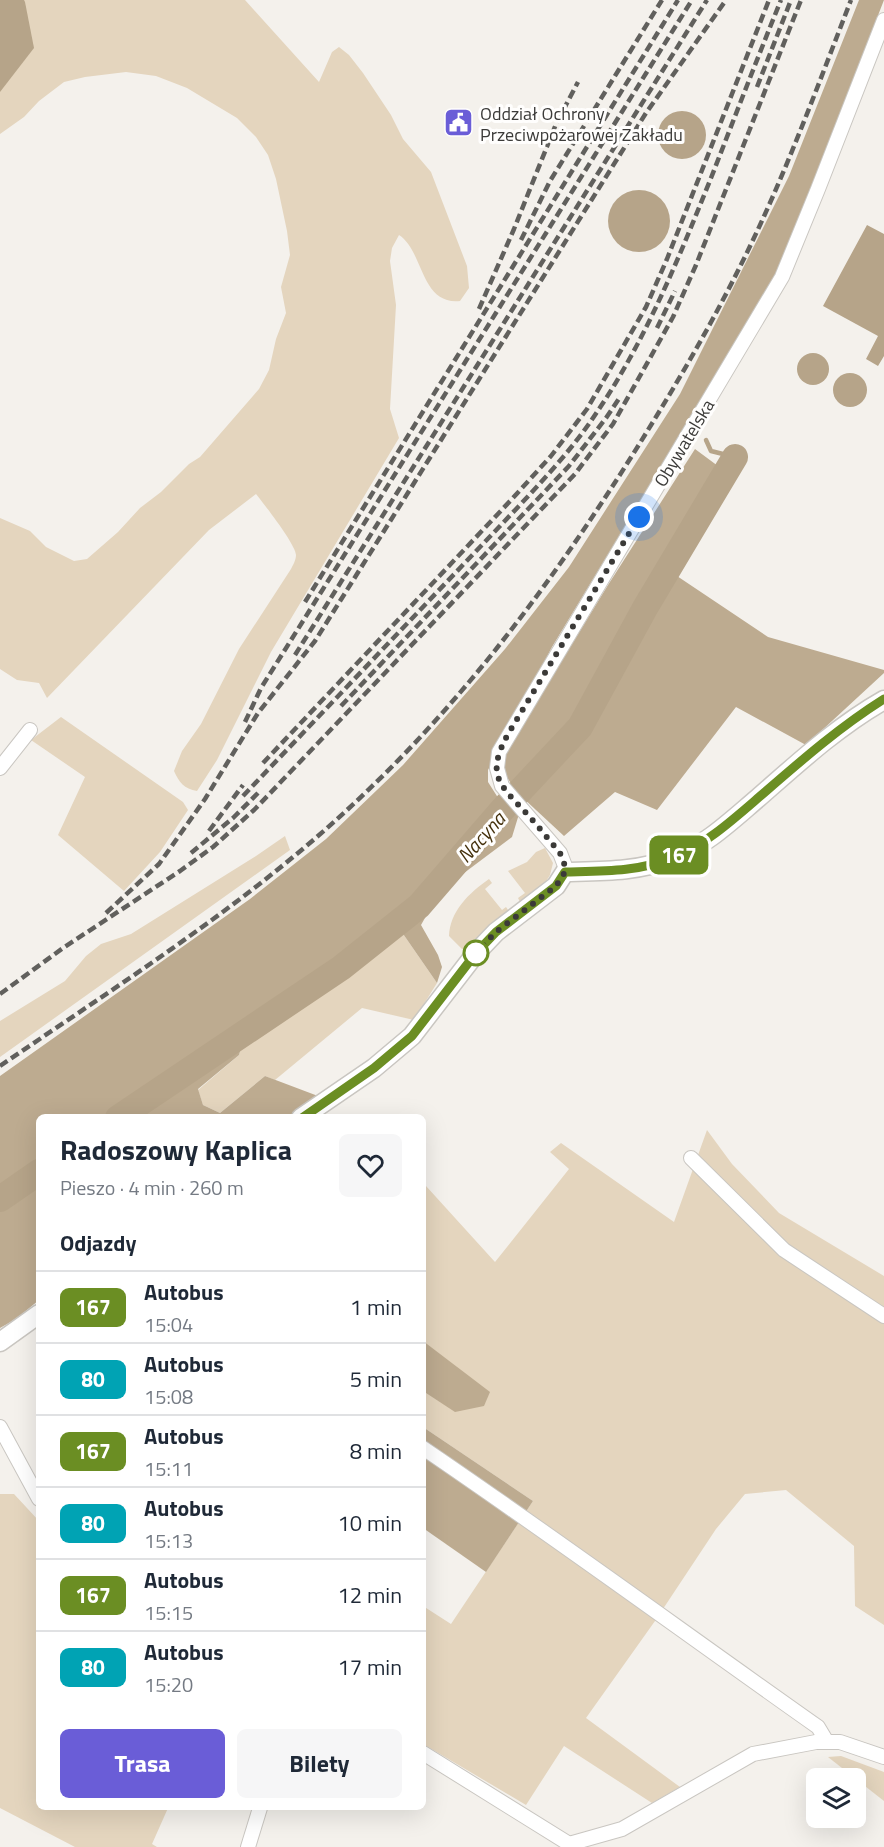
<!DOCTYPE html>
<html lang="pl">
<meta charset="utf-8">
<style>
body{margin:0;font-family:"Titillium Web",sans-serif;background:#f6f6f7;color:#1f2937;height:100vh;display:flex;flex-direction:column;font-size:22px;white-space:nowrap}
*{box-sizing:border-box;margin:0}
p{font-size:20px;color:#747a83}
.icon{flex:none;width:33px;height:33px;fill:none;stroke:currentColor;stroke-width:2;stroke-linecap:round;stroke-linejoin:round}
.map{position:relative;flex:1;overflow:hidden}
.details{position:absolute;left:36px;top:1114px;width:390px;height:696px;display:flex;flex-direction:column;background:#fff;border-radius:9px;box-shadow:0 6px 24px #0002}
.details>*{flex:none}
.badge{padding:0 12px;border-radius:9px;font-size:21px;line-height:39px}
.controls{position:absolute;left:806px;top:1768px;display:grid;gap:12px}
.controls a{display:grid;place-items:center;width:60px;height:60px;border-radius:9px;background:#fff;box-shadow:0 6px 24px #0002;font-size:30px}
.you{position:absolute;width:30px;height:30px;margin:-15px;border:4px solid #fff;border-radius:50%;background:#1a73e8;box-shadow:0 0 0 9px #1a73e833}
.map>.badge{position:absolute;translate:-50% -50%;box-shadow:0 0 0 3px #fff}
h2{padding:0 24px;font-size:22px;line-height:54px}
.round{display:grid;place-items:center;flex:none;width:63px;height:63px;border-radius:9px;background:#f6f6f7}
.overview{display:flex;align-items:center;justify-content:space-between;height:102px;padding:0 24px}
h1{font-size:28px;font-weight:700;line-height:45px}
.button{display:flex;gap:12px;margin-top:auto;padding:12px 24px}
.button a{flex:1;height:69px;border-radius:9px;background:#6a5dd7;color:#fff;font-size:24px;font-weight:700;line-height:69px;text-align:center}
.button a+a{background:#f6f6f7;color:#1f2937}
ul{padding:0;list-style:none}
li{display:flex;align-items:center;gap:18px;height:72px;padding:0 24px;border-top:2px solid #e0e1e3}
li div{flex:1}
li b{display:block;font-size:22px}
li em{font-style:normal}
li .badge{min-width:66px;font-weight:700;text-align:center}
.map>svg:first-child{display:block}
.green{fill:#e4d5be}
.forest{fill:#bdab90}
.water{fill:#b6a489}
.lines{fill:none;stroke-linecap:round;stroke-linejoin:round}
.stream{stroke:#b6a489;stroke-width:4.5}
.river{stroke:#b6a489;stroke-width:26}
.minor-casing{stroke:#c9c6c1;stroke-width:16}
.tertiary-casing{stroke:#c9c6c1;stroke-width:21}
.minor{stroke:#fff;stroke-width:14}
.tertiary{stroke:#fff;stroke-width:18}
.rail{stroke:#61605d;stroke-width:4.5;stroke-dasharray:9 4.5;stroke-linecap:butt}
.line-casing{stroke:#fff;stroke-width:14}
.line{stroke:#6b8e23;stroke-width:9}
.walk{stroke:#3b3a38;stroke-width:6;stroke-dasharray:0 10.8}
.stop-dot{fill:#fff;stroke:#6b8e23;stroke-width:3}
.labels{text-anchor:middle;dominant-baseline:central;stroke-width:6;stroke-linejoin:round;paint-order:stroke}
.poi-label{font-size:18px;fill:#3b3a38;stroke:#fffefd;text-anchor:start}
.street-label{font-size:18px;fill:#3b3a38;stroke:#fffefd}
.water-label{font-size:20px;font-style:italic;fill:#44300b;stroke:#fffefd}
</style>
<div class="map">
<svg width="884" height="1847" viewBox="0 0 884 1847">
<rect width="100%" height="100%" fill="#f4f1ec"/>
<g class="green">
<path d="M 0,0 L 245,0 L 319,82 L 332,52 L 339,47 L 349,55 L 363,73 L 391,115 L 403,139 L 431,172 L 467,266 L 469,288 L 460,301 C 420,305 424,251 399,235 L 392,248 L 390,261 L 396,305 L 390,409 L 399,438 L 271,652 L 217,760 L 197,791 C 184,789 179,782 174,771 L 182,751 L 201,724 L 239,649 L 291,569 C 293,565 296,560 296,555 C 296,545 264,504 256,494 L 209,530 L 47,698 L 39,683 L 17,680 L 0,669 L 0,518 L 30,531 L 46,547 L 74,561 L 87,559 L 118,532 L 140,508 L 161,492 L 189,464 L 200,457 L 259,389 L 269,370 L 276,339 L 286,313 L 281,287 L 290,255 L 287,231 L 276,179 L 268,155 L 256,137 L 237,118 L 187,88 L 156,76 L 126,72 L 85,77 L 64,82 L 39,101 L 24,117 L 0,134 Z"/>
<path d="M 61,717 L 183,802 L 188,810 L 160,852 L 124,891 L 58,835 L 85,777 L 31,740 Z"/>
<path d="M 285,836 L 290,850 L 0,1057 L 0,1021 L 65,981 L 86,956 L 101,944 L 131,934 L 256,856 Z"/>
<path d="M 545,848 L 553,863 L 550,875 L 540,891 L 537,888 L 520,902 L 518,898 L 525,893 L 508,871 L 527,862 L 536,852 Z"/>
<path d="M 489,879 L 492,883 L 485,889 L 502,910 L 506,907 L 510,913 L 470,948 L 462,949 L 449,936 C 450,911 469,893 489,879 Z"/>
<path d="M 399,928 L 437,983 L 414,1020 L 362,1008 L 275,1080 L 265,1076 L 220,1113 L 203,1105 L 198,1090 L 239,1055 L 243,1041 L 340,977 Z"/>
<path d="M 707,1130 L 732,1164 L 779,1213 L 884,1276 L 884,1625 L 855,1606 L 854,1546 L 786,1490 L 745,1494 L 716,1529 L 655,1621 L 586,1718 L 680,1787 L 652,1803 L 564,1746 L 526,1805 L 423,1744 L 423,1606 L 451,1624 L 533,1501 L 423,1427 L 423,1189 L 426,1186 L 495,1262 L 569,1169 L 550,1152 L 561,1143 L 674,1222 Z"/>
<path d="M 0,1494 L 14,1494 L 39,1521 L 39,1808 L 168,1808 L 152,1844 L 157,1847 L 75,1847 L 0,1808 Z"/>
<path d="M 841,1756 L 884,1772 L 884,1801 L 828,1757 Z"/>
</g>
<g class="forest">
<path d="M 859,0 L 884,0 L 782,262 L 754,313 L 552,647 L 488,770 L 488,782 L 502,804 L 417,903 L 206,1053 L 112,1117 L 39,1118 L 39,1167 L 0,1193 L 0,1076 L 250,899 L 326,839 L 403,765 L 505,649 L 569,567 L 680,394 L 789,176 Z"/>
<path d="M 695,449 L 722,469 L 621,631 L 577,722 L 515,789 L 506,776 L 501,760 L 608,585 Z"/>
<path d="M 671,572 L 768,637 L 884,670 L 884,673 L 806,745 L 736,707 L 657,810 L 615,792 L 564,836 L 522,797 L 583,729 L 646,611 Z"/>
<path d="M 511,807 L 519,814 L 512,837 L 464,873 L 430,909 L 421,925 L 438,955 L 442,967 L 437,983 L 399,928 L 420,908 Z"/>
<path d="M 243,1041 L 239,1055 L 198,1089 L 203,1105 L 220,1113 L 265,1076 L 318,1096 L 288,1117 L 128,1118 Z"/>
<path d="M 39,1178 L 39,1300 L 16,1319 L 0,1328 L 0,1204 Z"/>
<path d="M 423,1341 L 490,1392 L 484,1406 L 455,1412 L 423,1391 Z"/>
<path d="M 423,1427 L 533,1501 L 486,1572 L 423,1528 Z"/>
</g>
<g class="water">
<path d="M 0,0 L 24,0 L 25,2 L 34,48 L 0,92 Z"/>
<circle cx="682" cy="135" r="24"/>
<circle cx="639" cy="221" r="31"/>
<path d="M 867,225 L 884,234 L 884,356 L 878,366 L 866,359 L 878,336 L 823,306 Z"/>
<circle cx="813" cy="369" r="16"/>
<circle cx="850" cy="390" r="17"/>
</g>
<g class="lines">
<path class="stream" d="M 706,440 L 711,451 L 735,457"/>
<g class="river">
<path d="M 118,1118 L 341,968 L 419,906 L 502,810 L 580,727 L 645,608 L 735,457"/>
<path d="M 0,1199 L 39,1172"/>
</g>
<defs>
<g id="minor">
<path d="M 0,768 L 30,730"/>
<path d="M 565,872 L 565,866 L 560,853 L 502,786 L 497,768 L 499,752 L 782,277 L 818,189 L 884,20"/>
<path d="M 691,1158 L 784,1250 L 884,1316"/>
<path d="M 0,1427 L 39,1499"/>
<path d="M 423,1448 C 557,1539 686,1634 818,1727 L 827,1742"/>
<path d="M 423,1753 L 574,1847"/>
<path d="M 569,1844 L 622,1829 L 753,1754 L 816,1742 L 840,1742 L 884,1757"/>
<path d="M 248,1847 L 260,1808"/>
</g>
<g id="tertiary">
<path d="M 301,1118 L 374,1068 L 412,1036 L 476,953 L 496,932 L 556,886 L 565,872 C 601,871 638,872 673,858 C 705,846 732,820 758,798 C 798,763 838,726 884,700"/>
<path d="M 0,1342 L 39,1314"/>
</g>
</defs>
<use href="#minor" class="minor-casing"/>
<use href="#tertiary" class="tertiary-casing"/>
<use href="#minor" class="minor"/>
<use href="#tertiary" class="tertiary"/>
<g class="rail">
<path d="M 757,87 L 791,0"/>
<path d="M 521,240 L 550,181 L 662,0"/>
<path d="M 479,309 L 514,229 L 556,124 L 578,82"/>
<path d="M 657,328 L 675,291"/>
<path d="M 305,602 L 678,0"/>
<path d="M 295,655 L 707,0"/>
<path d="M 341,706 L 569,466 L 606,418 L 620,397"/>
<path d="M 245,722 L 261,688 L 692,0"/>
<path d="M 263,763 L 512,499 L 551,456 L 587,409 L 646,307 L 667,259 L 769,0"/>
<path d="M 243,796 L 519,506 C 546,477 573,448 595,415 C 645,342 678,260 711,178 C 734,119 757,59 781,0"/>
<path d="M 209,831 L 243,785"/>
<path d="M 191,853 L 233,818 L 260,791"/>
<path d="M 106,913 L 159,864 L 205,799 L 258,713 L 315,641 L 646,113 L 726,0"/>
<path d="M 0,994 L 63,948 L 180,871 L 213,847 L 254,810 L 575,474 L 613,424 L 673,317 L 696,265 L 801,0"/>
<path d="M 0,1066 C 124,981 255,899 364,794 C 481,683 576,549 659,412 C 693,356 725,299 753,240 C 790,162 820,80 851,0"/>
</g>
</g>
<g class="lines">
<defs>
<path id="line" d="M 302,1118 L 374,1068 L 412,1036 L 476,953 L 496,932 L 556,886 L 565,872 C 601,871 638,872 673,858 C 706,845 738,815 765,792 C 803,759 841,726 884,699"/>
</defs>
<use href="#line" class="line-casing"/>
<use href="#line" class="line"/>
<path class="walk" d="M 476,953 L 496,932 L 556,886 L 565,872 L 565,866 L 560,853 C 549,840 538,826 527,814 C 498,783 486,775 508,734 L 639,517"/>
</g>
<defs>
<symbol id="civic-square" viewBox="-11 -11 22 22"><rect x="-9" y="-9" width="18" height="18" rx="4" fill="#6a5dd7" stroke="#fffefd"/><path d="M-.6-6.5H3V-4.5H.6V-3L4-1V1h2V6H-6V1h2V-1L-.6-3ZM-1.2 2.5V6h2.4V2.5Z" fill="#fff"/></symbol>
</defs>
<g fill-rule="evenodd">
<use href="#civic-square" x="442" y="106" width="33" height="33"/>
</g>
<circle class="stop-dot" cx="476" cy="953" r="12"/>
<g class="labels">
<g class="poi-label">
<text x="480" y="113">Oddział Ochrony<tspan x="480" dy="21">Przeciwpożarowej Zakładu</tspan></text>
</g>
<g class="street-label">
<text transform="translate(684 443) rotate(-59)">Obywatelska</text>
</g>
<g class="water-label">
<text transform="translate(481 837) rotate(-48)">Nacyna</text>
</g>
</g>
</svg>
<div class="controls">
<a><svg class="icon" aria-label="layers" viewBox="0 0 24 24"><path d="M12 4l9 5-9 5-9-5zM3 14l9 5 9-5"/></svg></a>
</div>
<div class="you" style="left:639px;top:517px"></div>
<b class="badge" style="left:679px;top:855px;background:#6b8e23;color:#fff">167</b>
<section class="details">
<div class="overview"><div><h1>Radoszowy Kaplica</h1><p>Pieszo · 4 min · 260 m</p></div><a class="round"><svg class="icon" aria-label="heart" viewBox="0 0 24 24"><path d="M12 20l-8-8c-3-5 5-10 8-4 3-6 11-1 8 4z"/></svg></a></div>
<h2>Odjazdy</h2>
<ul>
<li><span class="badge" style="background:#6b8e23;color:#fff">167</span><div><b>Autobus</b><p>15:04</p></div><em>1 min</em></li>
<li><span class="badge" style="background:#00a3b4;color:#fff">80</span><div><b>Autobus</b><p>15:08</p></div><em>5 min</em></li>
<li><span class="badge" style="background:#6b8e23;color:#fff">167</span><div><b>Autobus</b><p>15:11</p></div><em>8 min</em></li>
<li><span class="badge" style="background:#00a3b4;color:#fff">80</span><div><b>Autobus</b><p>15:13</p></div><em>10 min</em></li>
<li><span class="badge" style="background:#6b8e23;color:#fff">167</span><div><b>Autobus</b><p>15:15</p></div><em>12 min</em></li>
<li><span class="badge" style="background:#00a3b4;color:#fff">80</span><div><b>Autobus</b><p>15:20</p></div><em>17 min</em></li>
</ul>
<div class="button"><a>Trasa</a><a>Bilety</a></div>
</section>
</div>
